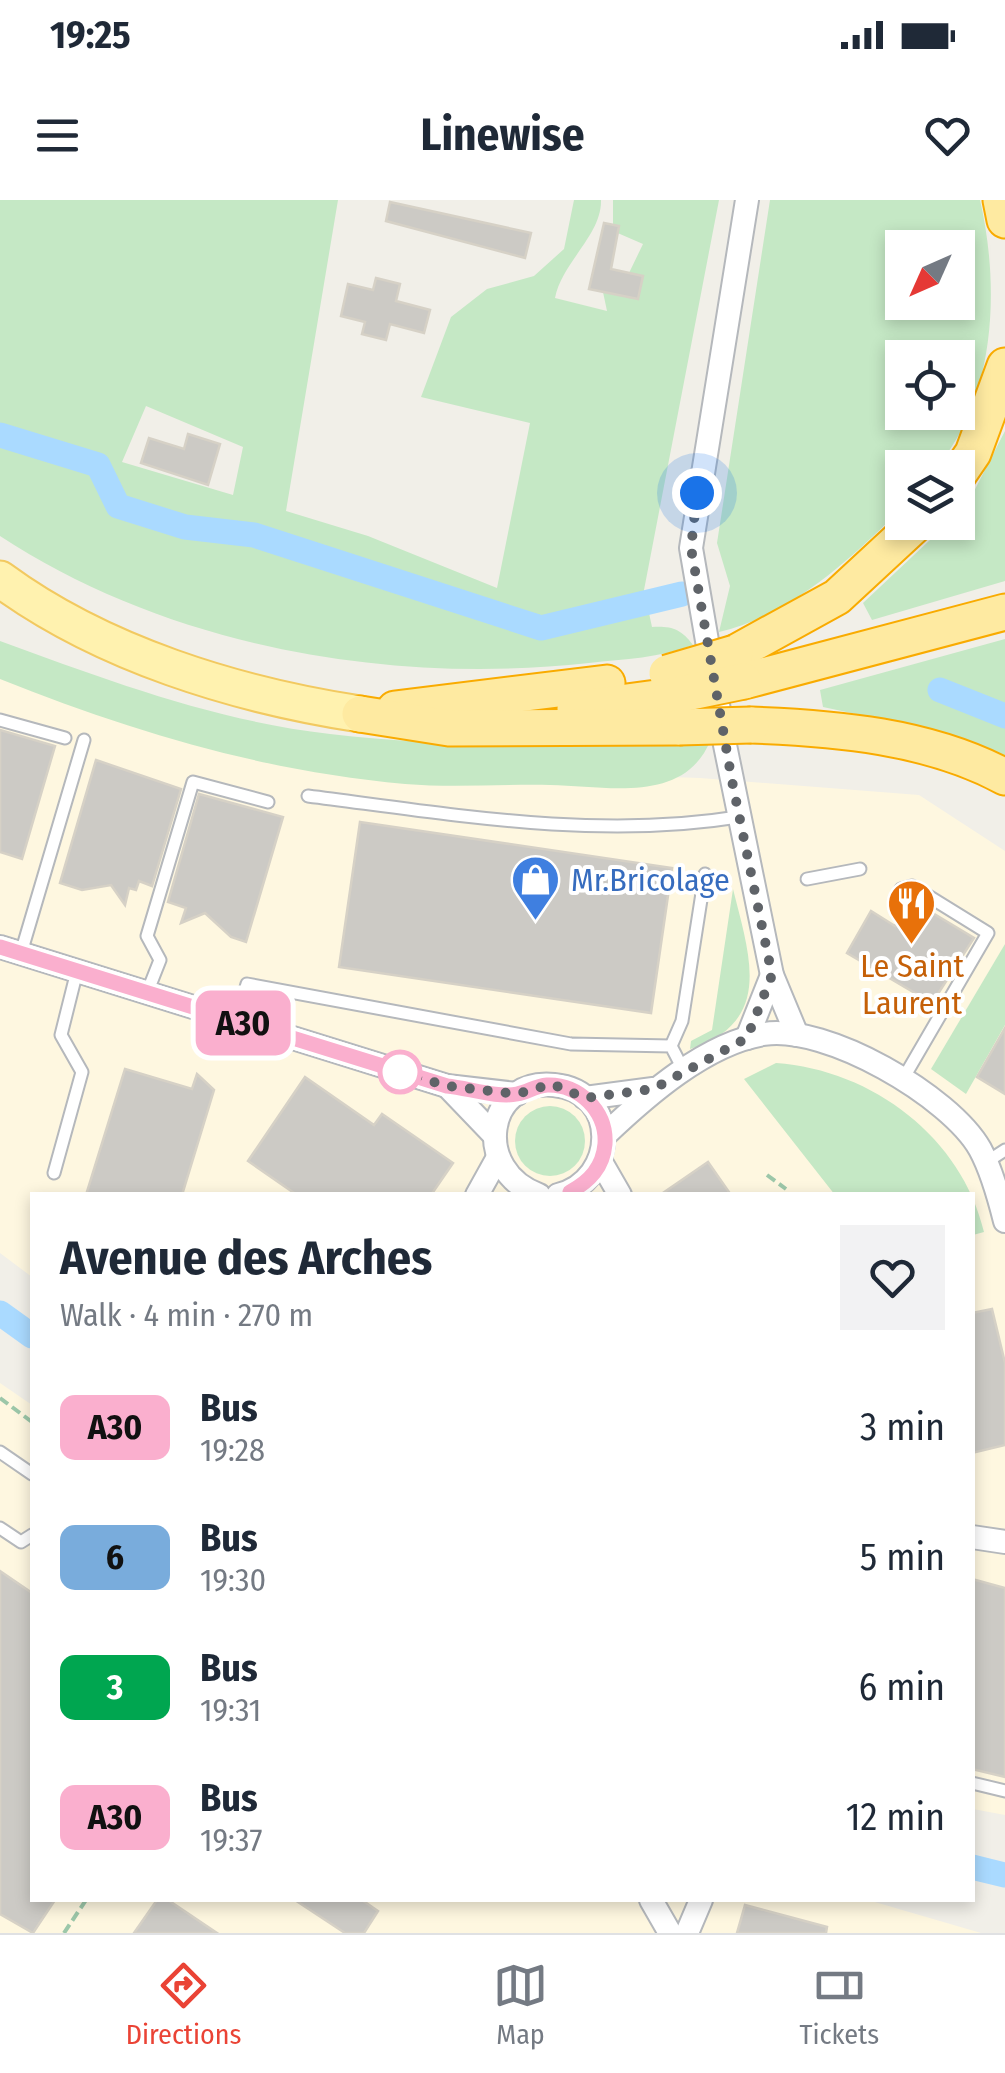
<!DOCTYPE html>
<meta charset="utf-8">
<style>
body{margin:0;font-family:"Fira Sans Condensed",sans-serif;background:#f2f2f3;color:#1f2937;height:100vh;display:flex;flex-direction:column;font-size:38px;white-space:nowrap}
*{box-sizing:border-box;margin:0}
p{font-size:32px;color:#747a83}
.icon{flex:none;width:55px;height:55px;fill:none;stroke:currentColor;stroke-width:2;stroke-linecap:round;stroke-linejoin:round}
.map{position:relative;flex:1;overflow:hidden}
.side{position:absolute;left:30px;top:992px;width:945px;height:710px;display:flex;flex-direction:column;background:#fff;border-radius:0px;box-shadow:0 5px 15px #0003}
.side>*{flex:none}
.badge{padding:0 20px;border-radius:15px;font-size:35px;line-height:65px}
.needle{width:65px;rotate:225deg}
.controls{position:absolute;left:885px;top:30px;display:grid;gap:20px}
.controls a{display:grid;place-items:center;width:90px;height:90px;border-radius:0px;background:#fff;box-shadow:0 5px 15px #0003;font-size:50px}
.you{position:absolute;width:50px;height:50px;margin:-25px;border:8px solid #fff;border-radius:50%;background:#1a73e8;box-shadow:0 0 0 15px #1a73e833}
.map>.badge{position:absolute;translate:-50% -50%;box-shadow:0 0 0 5px #fff}
.round{display:grid;place-items:center;flex:none;width:105px;height:105px;border-radius:0px;background:#f2f2f3}
.summary{display:flex;align-items:center;justify-content:space-between;height:170px;padding:0 30px}
h1{font-size:48px;font-weight:700;line-height:75px}
ul{padding:0;list-style:none}
li{display:flex;align-items:center;gap:30px;height:130px;padding:0 30px}
li div{flex:1}
li b{display:block;font-size:38px}
li em{font-style:normal}
li .badge{min-width:110px;font-weight:700;text-align:center}
.status{display:flex;justify-content:space-between;align-items:center;height:70px;padding:0 50px;background:#fff;direction:ltr}
.status svg{height:28px;fill:currentColor}
header{display:flex;justify-content:space-between;align-items:center;height:130px;padding:0 30px;background:#fff;font-size:45px;font-weight:700}
.dock{display:flex;justify-content:space-around;align-items:center;height:140px;border-top:2px solid #e0e1e3;background:#fff;font-size:28px;color:#747a83}
.dock a{display:grid;justify-items:center;gap:5px}
.dock .current{color:#ea4335}
.map>svg:first-child{display:block}
.commercial{fill:#fef7e0}
.green{fill:#c5e8c5;fill-rule:evenodd}
.lines{fill:none;stroke-linecap:round;stroke-linejoin:round}
.canal{stroke:#aadaff;stroke-width:25}
.building{fill:#cccac5;stroke:#d6d1c6;stroke-width:2.5}
.service-casing{stroke:#b5b8bc;stroke-width:15}
.minor-casing{stroke:#b5b8bc;stroke-width:26}
.primary-casing{stroke:#f2c960;stroke-width:39}
.trunk-casing{stroke:#f9ab00;stroke-width:39}
.path{stroke:#9cc7a9;stroke-width:4;stroke-dasharray:10 5;stroke-linecap:butt}
.service{stroke:#fff;stroke-width:11}
.minor{stroke:#fff;stroke-width:22}
.primary{stroke:#fff2af;stroke-width:35}
.trunk{stroke:#feeaa1;stroke-width:35}
.trunk-bridge-casing{stroke:#f9ab00;stroke-width:39;stroke-linecap:butt}
.trunk-bridge{stroke:#feeaa1;stroke-width:35}
.line-casing{stroke:#fff;stroke-width:22}
.line{stroke:#faafce;stroke-width:15}
.walk{stroke:#5f6368;stroke-width:10;stroke-dasharray:0 18}
.stop-dot{fill:#fff;stroke:#faafce;stroke-width:5}
.labels{text-anchor:middle;dominant-baseline:central;stroke-width:8;stroke-linejoin:round;paint-order:stroke}
.shop-label{font-size:32px;fill:#366cbe;stroke:#fff;text-anchor:start}
.food-label{font-size:32px;fill:#c56008;stroke:#fff}
</style>
<div class="status"><b>19:25</b><svg viewBox="0 0 49 12"><path d="M0 12V9h3v3zM5 12V6h3v6zM10 12V3h3v9zM15 12V0h3v12zM26 1h20v11H26zM47 4h2v5h-2z"/></svg></div>
<header><svg class="icon" aria-label="menu" viewBox="0 0 24 24"><path d="M4 6h16M4 12h16M4 18h16"/></svg>Linewise<svg class="icon" aria-label="heart" viewBox="0 0 24 24"><path d="M12 20l-8-8c-3-5 5-10 8-4 3-6 11-1 8 4z"/></svg></header>
<div class="map">
<svg width="1005" height="1733" viewBox="0 0 1005 1733">
<rect width="100%" height="100%" fill="#f1efe8"/>
<g class="commercial">
<path d="M 0,460 L 293,550 L 489,571 L 700,578 L 919,595 L 1005,651 L 1005,1615 L 973,1609 L 972,995 L 32,995 L 32,1077 L 0,1053 Z"/>
<path d="M 0,1183 L 32,1205 L 32,1700 L 868,1700 L 981,1733 L 0,1733 Z"/>
</g>
<g class="green">
<path d="M 0,0 L 338,0 L 286,311 L 368,336 L 497,388 L 530,223 L 421,197 L 451,117 L 487,89 L 534,76 L 564,49 L 574,0 L 601,0 C 602,35 562,62 555,98 L 607,111 L 603,92 L 642,76 L 629,73 L 643,44 L 613,31 L 613,0 L 719,0 L 644,390 L 652,427 C 672,426 681,429 693,445 C 660,458 625,459 589,463 C 390,485 169,447 0,336 ZM 146,206 L 243,247 L 233,295 L 122,262 Z"/>
<path d="M 770,0 L 980,0 C 1000,87 996,196 937,267 L 902,268 L 902,308 C 851,359 791,415 719,432 L 730,386 L 717,343 ZM 902,48 L 958,48 L 958,102 L 902,102 ZM 902,158 L 958,158 L 958,212 L 902,212 Z"/>
<path d="M 1005,231 L 1005,381 L 872,420 L 863,403 L 948,323 L 958,322 L 958,312 L 970,299 Z"/>
<path d="M 1005,439 L 1005,561 L 898,523 L 823,507 L 820,490 Z"/>
<path d="M 0,441 C 107,480 215,521 330,534 C 457,549 583,543 711,539 C 685,605 608,586 550,585 C 502,584 452,588 405,584 C 262,571 133,532 0,479 Z"/>
<path d="M 733,689 C 749,754 775,822 690,849 L 691,841 L 712,830 Z"/>
<path d="M 1005,744 L 1005,825 L 966,894 L 931,869 Z"/>
<path d="M 776,863 C 873,870 962,938 984,1032 L 973,1035 L 972,995 L 835,995 L 744,879 Z"/>
<circle cx="550" cy="941" r="35"/>
</g>
<g class="lines">
<g class="canal">
<path d="M 0,235 L 98,265 L 118,306 L 185,327 L 254,335 L 541,428 L 682,394"/>
<path d="M 940,490 L 1005,516"/>
<path d="M 0,1113 L 32,1136"/>
<path d="M 972,1667 L 1005,1675"/>
</g>
</g>
<g class="building">
<path d="M 390,2 L 531,33 L 525,58 L 386,21 Z"/>
<path d="M 604,23 L 619,26 L 611,69 L 643,76 L 638,99 L 589,89 Z"/>
<path d="M 376,78 L 400,84 L 396,101 L 430,110 L 424,133 L 390,124 L 386,140 L 362,134 L 365,122 L 341,116 L 348,84 L 373,90 Z"/>
<path d="M 188,234 L 220,244 L 208,285 L 141,263 L 149,238 L 184,249 Z"/>
<path d="M 0,530 L 55,546 L 22,659 L 0,652 Z"/>
<path d="M 96,560 L 181,589 L 152,686 L 139,681 L 136,690 L 129,688 L 125,705 L 111,685 L 82,690 L 60,683 Z"/>
<path d="M 199,594 L 283,617 L 246,742 L 231,737 L 205,713 L 181,723 L 186,708 L 168,702 Z"/>
<path d="M 360,622 L 672,668 L 651,813 L 339,767 Z"/>
<path d="M 911,700 L 974,738 L 932,803 L 847,753 L 871,711 L 895,726 Z"/>
<path d="M 1005,828 L 1005,894 L 977,877 Z"/>
<path d="M 125,869 L 192,889 L 197,874 L 214,890 L 182,995 L 86,995 Z"/>
<path d="M 305,877 L 374,925 L 382,914 L 453,963 L 431,995 L 297,995 L 248,961 Z"/>
<path d="M 708,962 L 731,995 L 660,995 Z"/>
<path d="M 992,1109 L 1005,1163 L 1005,1245 L 972,1253 L 972,1113 Z"/>
<path d="M 0,1371 L 32,1393 L 32,1700 L 55,1700 L 33,1733 L 0,1714 Z"/>
<path d="M 972,1379 L 1005,1388 L 1005,1577 L 972,1569 Z"/>
<path d="M 157,1700 L 168,1700 L 217,1733 L 134,1733 Z"/>
<path d="M 295,1700 L 362,1700 L 378,1711 L 364,1733 L 345,1733 Z"/>
<path d="M 745,1705 L 827,1727 L 826,1733 L 737,1733 Z"/>
</g>
<g class="lines">
<defs>
<g id="service">
<path d="M 0,520 L 65,538"/>
<path d="M 308,596 C 450,614 597,640 738,617"/>
<path d="M 807,679 L 860,669"/>
<path d="M 901,689 L 912,686 L 988,733 L 903,879"/>
<path d="M 21,753 L 84,540"/>
<path d="M 147,793 L 160,760 L 147,736 L 193,582 L 268,602"/>
<path d="M 236,821 L 247,784 L 571,844 L 671,846 L 684,871"/>
<path d="M 671,846 L 682,821 L 705,674"/>
<path d="M 985,963 L 1005,950"/>
<path d="M 54,973 L 82,872 L 61,835 L 77,771"/>
<path d="M 0,1252 L 32,1274"/>
<path d="M 0,1328 L 21,1342 L 32,1335"/>
<path d="M 972,1583 L 1005,1591"/>
</g>
<g id="minor">
<path d="M 747,0 L 691,348 L 725,545 L 772,775 L 797,835"/>
<path d="M 0,747 L 447,886 L 517,894"/>
<path d="M 747,838 L 772,775"/>
<path d="M 447,886 L 494,935"/>
<path d="M 585,898 L 653,889"/>
<path d="M 605,935 C 646,896 706,843 764,834 C 826,824 950,896 980,949 C 992,971 999,997 1005,1021"/>
<path d="M 601,962 L 620,995"/>
<path d="M 477,995 L 497,959"/>
<path d="M 539,995 C 472,971 485,878 554,885 C 620,891 618,980 558,995"/>
<path d="M 972,1337 L 1005,1342"/>
<path d="M 651,1700 L 670,1733"/>
<path d="M 687,1733 L 701,1700"/>
</g>
<path id="primary" d="M 0,379 C 102,454 236,495 360,514"/>
<g id="trunk">
<path d="M 1001,0 L 1005,20"/>
<path d="M 958,275 L 973,253 L 1005,166"/>
<path d="M 735,453 L 837,397 L 918,322"/>
<path d="M 744,481 L 1005,412"/>
<path d="M 395,509 L 607,483"/>
<path d="M 575,509 L 671,496"/>
<path d="M 360,514 L 449,528 L 679,527"/>
<path d="M 751,525 C 835,528 929,536 1005,577"/>
</g>
</defs>
<use href="#service" class="service-casing"/>
<use href="#minor" class="minor-casing"/>
<use href="#primary" class="primary-casing"/>
<use href="#trunk" class="trunk-casing"/>
<g class="path">
<path d="M 767,975 L 786,989"/>
<path d="M 0,1198 L 32,1222"/>
<path d="M 64,1733 L 86,1700"/>
</g>
<use href="#service" class="service"/>
<use href="#minor" class="minor"/>
<use href="#primary" class="primary"/>
<use href="#trunk" class="trunk"/>
<defs>
<g id="trunk-bridge">
<path d="M 667,473 L 735,453"/>
<path d="M 671,496 L 744,481"/>
<path d="M 679,527 L 751,525"/>
</g>
</defs>
<use href="#trunk-bridge" class="trunk-bridge-casing"/>
<use href="#trunk-bridge" class="trunk-bridge"/>
</g>
<g class="lines">
<defs>
<path id="line" d="M 0,747 L 447,886 C 468,888 497,898 517,894 C 528,892 535,886 547,885 C 579,884 607,911 605,944 C 603,967 590,981 570,992"/>
</defs>
<use href="#line" class="line-casing"/>
<use href="#line" class="line"/>
<path class="walk" d="M 400,872 L 447,886 L 517,894 L 552,884 L 585,898 L 653,889 L 747,838 L 772,775 L 732,581 L 691,348 L 697,293"/>
</g>
<defs>
<symbol id="shop-pin" viewBox="-11 -11 22 30"><path d="M0 17L-7.5 6A9.5 9.5 0 1 1 7.5 6Z" fill="#3f7fe0" stroke="#fff"/><path d="M-5-2.5h2.3a2.7 3.5 0 0 1 5.4 0H5L5.5 6h-11ZM-1.5-2.5h3a1.5 2.3 0 0 0-3 0Z" fill="#fff"/></symbol>
<symbol id="restaurant-pin" viewBox="-11 -11 22 30"><path d="M0 17L-7.5 6A9.5 9.5 0 1 1 7.5 6Z" fill="#e8710a" stroke="#fff"/><path d="M-5-6h1v4h1v-4h1v4h1v-4h1v5L-1.5 .5V6h-2V.5L-5-1ZM5-6V6H3V1.5H1.5Q1.5-4 5-6Z" fill="#fff"/></symbol>
</defs>
<g fill-rule="evenodd">
<use href="#shop-pin" x="508" y="652" width="55" height="75"/>
<use href="#restaurant-pin" x="884" y="676" width="55" height="75"/>
</g>
<circle class="stop-dot" cx="400" cy="872" r="20"/>
<g class="labels">
<g class="shop-label">
<text x="571" y="680">Mr.Bricolage</text>
</g>
<g class="food-label">
<text x="912" y="766">Le Saint<tspan x="912" dy="37">Laurent</tspan></text>
</g>
</g>
</svg>
<div class="controls">
<a><svg class="needle" viewBox="-14 -14 28 28"><path d="M0-13l5 13h-10z" fill="#e53935"/><path d="M0 13l5-13h-10z" fill="#747a83"/></svg></a>
<a><svg class="icon" aria-label="locate" viewBox="0 0 24 24"><circle cx="12" cy="12" r="6"/><path d="M12 2v4M12 18v4M2 12h4M18 12h4"/></svg></a>
<a><svg class="icon" aria-label="layers" viewBox="0 0 24 24"><path d="M12 4l9 5-9 5-9-5zM3 14l9 5 9-5"/></svg></a>
</div>
<div class="you" style="left:697px;top:293px"></div>
<b class="badge" style="left:243px;top:823px;background:#faafce;color:#111">A30</b>
<section class="side">
<div class="summary"><div><h1>Avenue des Arches</h1><p>Walk · 4 min · 270 m</p></div><a class="round"><svg class="icon" aria-label="heart" viewBox="0 0 24 24"><path d="M12 20l-8-8c-3-5 5-10 8-4 3-6 11-1 8 4z"/></svg></a></div>
<ul>
<li><span class="badge" style="background:#faafce;color:#111">A30</span><div><b>Bus</b><p>19:28</p></div><em>3 min</em></li>
<li><span class="badge" style="background:#79acdc;color:#111">6</span><div><b>Bus</b><p>19:30</p></div><em>5 min</em></li>
<li><span class="badge" style="background:#00a650;color:#fff">3</span><div><b>Bus</b><p>19:31</p></div><em>6 min</em></li>
<li><span class="badge" style="background:#faafce;color:#111">A30</span><div><b>Bus</b><p>19:37</p></div><em>12 min</em></li>
</ul>
</section>
</div>
<nav class="dock">
<a class="current"><svg class="icon" aria-label="directions" viewBox="0 0 24 24"><path d="M12 3l9 9-9 9-9-9zM9 14v-3h6M13 9l2 2-2 2"/></svg>Directions</a>
<a><svg class="icon" aria-label="map" viewBox="0 0 24 24"><path d="M3 6l6-2 6 2 6-2v14l-6 2-6-2-6 2zM9 4v14M15 6v14"/></svg>Map</a>
<a><svg class="icon" aria-label="tickets" viewBox="0 0 24 24"><path d="M3 7h18v10H3zM15 7v10"/></svg>Tickets</a>
</nav>
